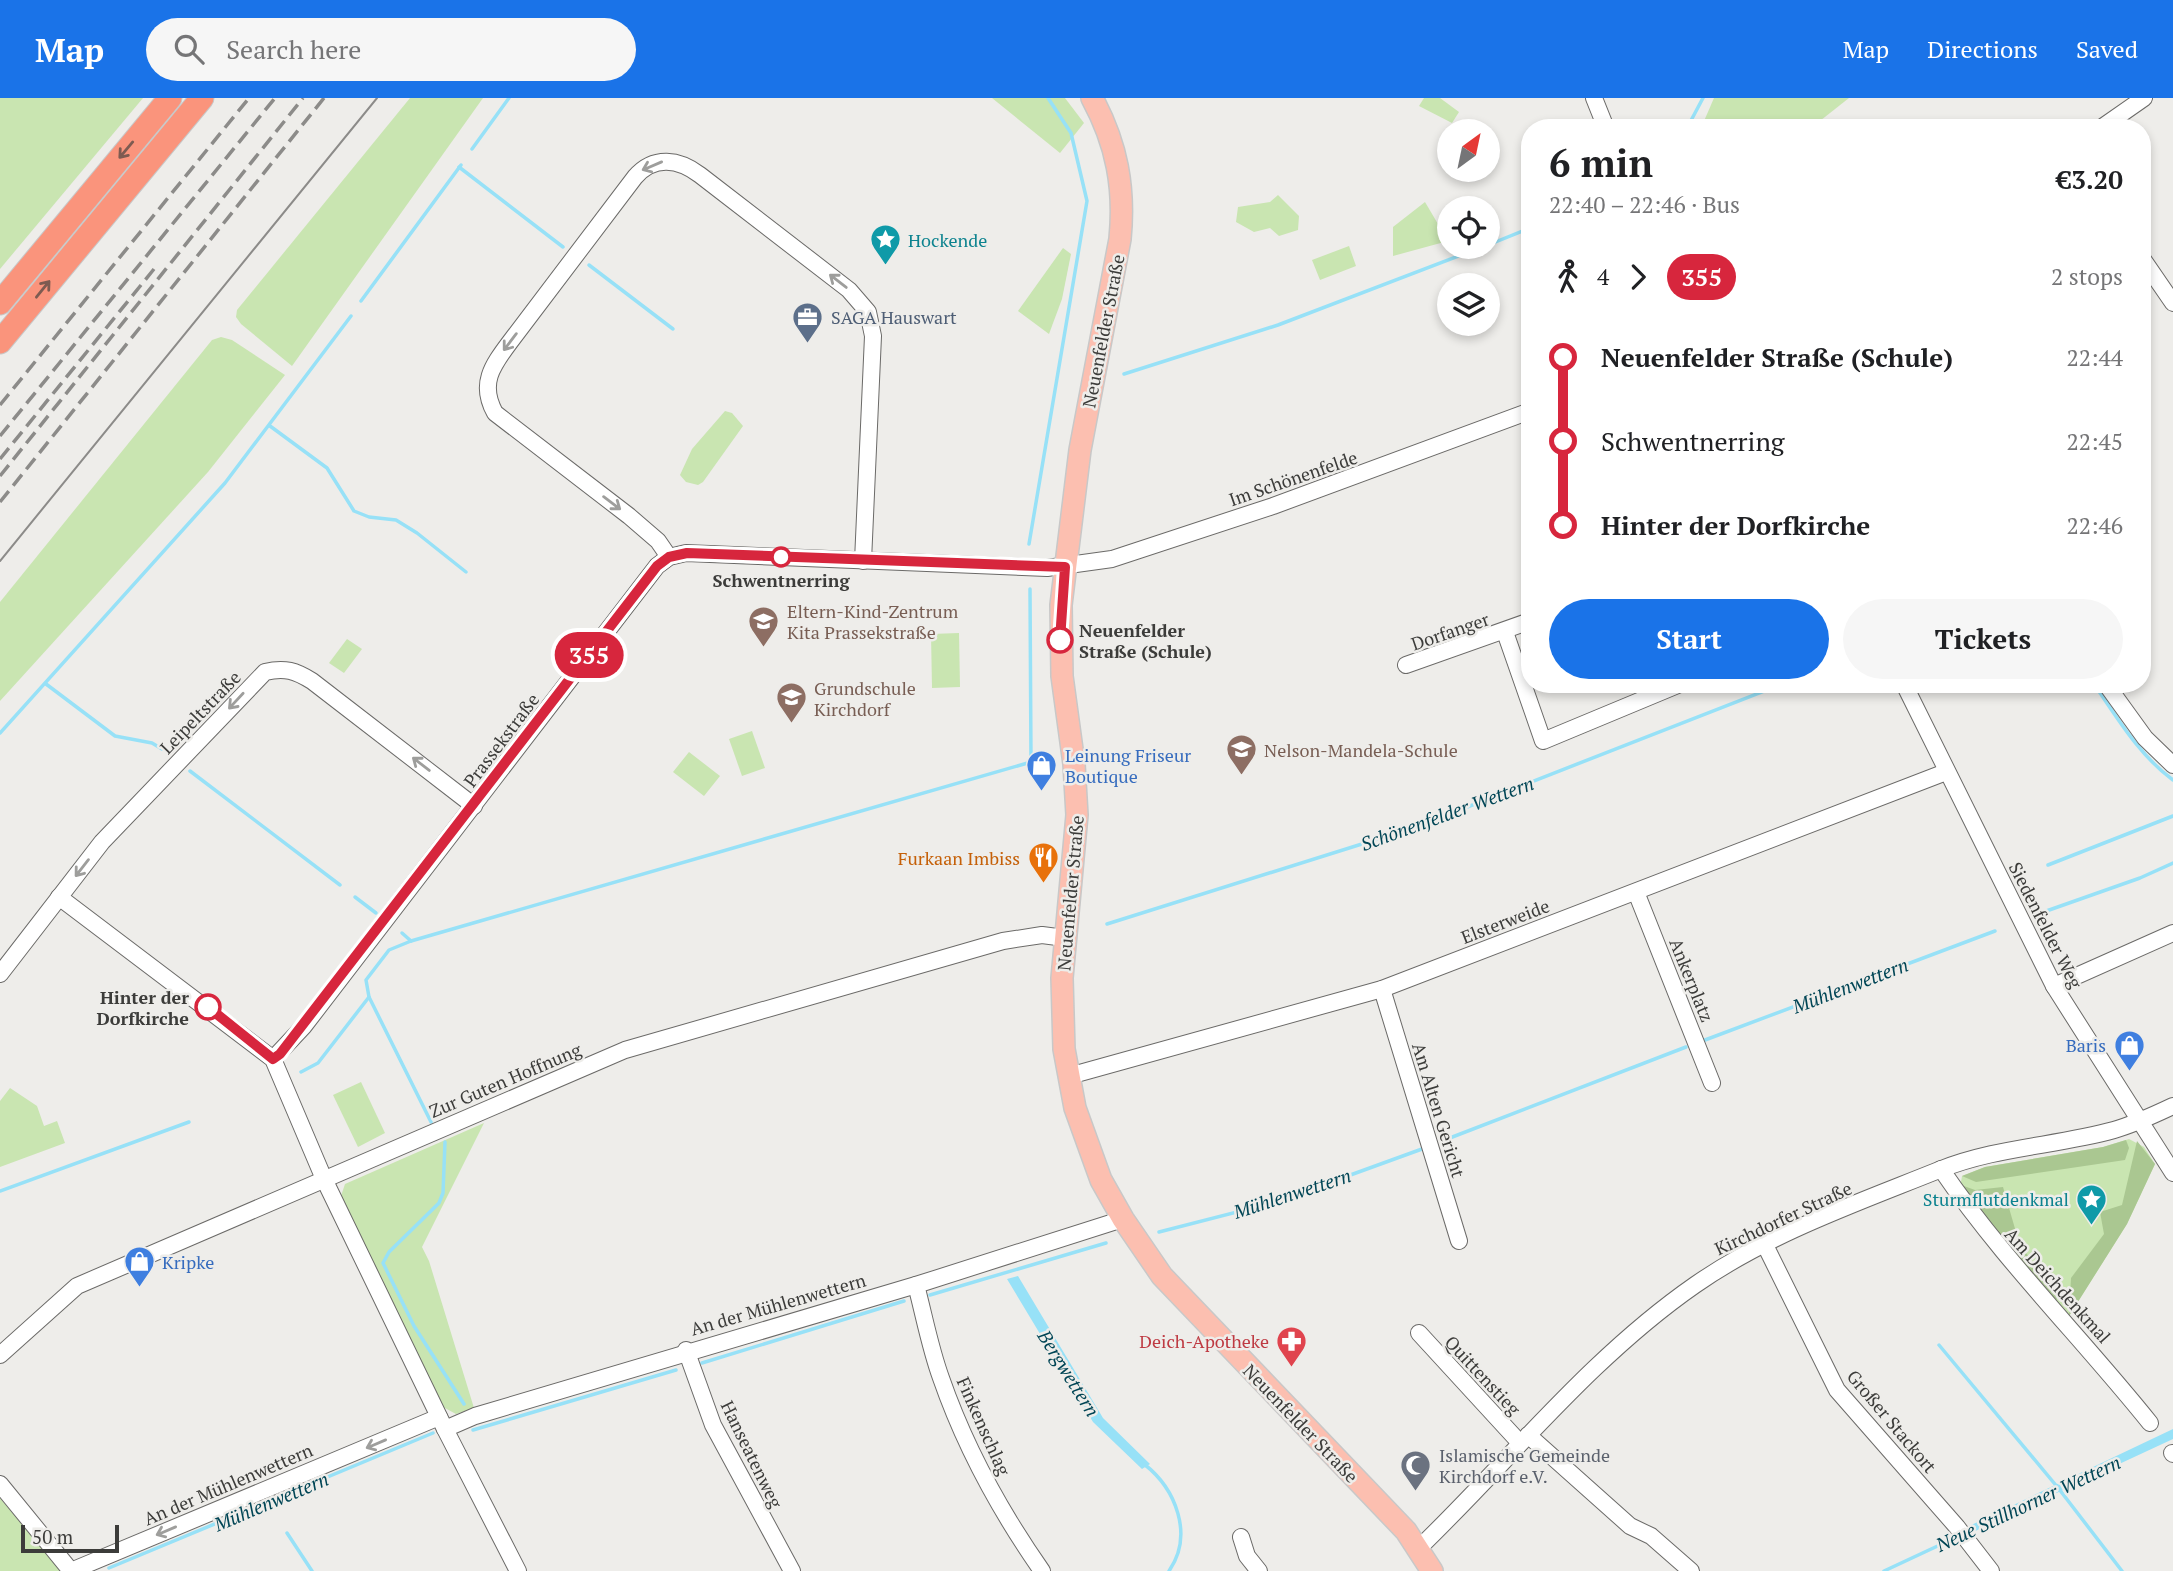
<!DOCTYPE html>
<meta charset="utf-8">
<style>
body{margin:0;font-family:"PT Serif",serif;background:#f6f6f6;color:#202124;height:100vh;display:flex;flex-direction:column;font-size:26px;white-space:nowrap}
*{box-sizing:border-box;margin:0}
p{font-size:23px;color:#757577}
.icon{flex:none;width:38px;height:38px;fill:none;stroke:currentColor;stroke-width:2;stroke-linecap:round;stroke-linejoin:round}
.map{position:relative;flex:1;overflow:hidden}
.panel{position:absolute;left:1521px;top:21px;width:630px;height:574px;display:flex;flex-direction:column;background:#fff;border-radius:28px;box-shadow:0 4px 10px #0003}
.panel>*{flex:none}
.badge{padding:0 14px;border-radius:23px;font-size:24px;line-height:46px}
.needle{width:46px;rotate:33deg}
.buttons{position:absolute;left:1437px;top:21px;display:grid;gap:14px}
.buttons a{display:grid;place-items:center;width:63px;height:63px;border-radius:50%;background:#fff;box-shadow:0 4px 10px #0003;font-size:35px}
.scale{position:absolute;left:21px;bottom:18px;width:98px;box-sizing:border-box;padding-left:7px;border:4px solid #3c3c3a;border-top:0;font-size:19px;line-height:24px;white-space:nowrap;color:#3c3c3a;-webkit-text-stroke:5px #eeedea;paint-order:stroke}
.map>.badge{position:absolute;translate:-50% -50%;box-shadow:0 0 0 4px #fff}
.legs{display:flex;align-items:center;gap:10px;height:77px;padding:0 28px;font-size:23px}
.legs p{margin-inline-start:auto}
.summary{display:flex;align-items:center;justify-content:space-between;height:119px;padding:0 28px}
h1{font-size:38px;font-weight:700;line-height:52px}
.action{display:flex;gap:14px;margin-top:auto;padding:14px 28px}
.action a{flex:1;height:80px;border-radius:42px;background:#1a73e8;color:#fff;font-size:28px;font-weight:700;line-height:80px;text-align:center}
.action a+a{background:#f6f6f6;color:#202124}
ul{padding:0 28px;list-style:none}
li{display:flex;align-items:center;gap:24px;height:84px;font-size:26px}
li i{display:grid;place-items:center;width:10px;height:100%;margin:0 9px;background:currentColor}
li i::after{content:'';width:18px;height:18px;margin:-9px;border:5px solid;border-radius:50%;background:#fff}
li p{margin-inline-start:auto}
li:first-child i{background:linear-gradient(#0000 50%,currentColor 0)}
li:last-child i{background:linear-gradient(currentColor 50%,#0000 0)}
header{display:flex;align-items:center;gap:42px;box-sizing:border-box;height:98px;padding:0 35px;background:#1a73e8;color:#fff}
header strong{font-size:33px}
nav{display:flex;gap:38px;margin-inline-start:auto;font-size:24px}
.search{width:490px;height:63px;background:#f6f6f6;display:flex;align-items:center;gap:18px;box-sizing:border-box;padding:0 24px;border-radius:38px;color:#757577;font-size:26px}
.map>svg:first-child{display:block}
.green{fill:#c9e5b1}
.forest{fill:#aac791}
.water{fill:#97e1f7}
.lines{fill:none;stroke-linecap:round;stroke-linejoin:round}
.stream{stroke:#97e1f7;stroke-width:3.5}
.minor-casing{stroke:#6b6a68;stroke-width:18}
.major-casing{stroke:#c8c8c8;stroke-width:24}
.highway-casing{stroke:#c8c8c8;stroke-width:25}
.minor{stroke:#fff;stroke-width:16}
.major{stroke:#fcbfb0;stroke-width:21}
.highway{stroke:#fa947c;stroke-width:23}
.tram{stroke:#8c8b89;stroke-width:2}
.rail{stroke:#8c8b89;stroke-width:3.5;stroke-dasharray:14 7;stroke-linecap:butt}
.oneway{stroke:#7e5b51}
.oneway2{stroke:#9e9e9c}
.line-1-casing{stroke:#fff;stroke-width:16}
.line-1{stroke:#d7263d;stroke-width:10}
.stop-1-dot{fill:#fff;stroke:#d7263d;stroke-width:3.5}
.labels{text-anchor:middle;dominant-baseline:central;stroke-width:5;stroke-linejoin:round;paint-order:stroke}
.culture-label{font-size:18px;fill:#0d838f;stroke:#eeedea;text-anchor:start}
.service-label{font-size:18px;fill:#4e5e75;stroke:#eeedea;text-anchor:start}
.street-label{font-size:18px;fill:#3c3c3a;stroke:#eeedea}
.stop-label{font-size:18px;font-weight:bold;fill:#3c3c3a;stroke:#eeedea}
.education-label{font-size:18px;fill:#785e54;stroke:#eeedea;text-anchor:start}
.shop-label{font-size:18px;fill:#366cbe;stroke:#eeedea;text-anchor:start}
.food-label{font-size:18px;fill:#c56008;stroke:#eeedea;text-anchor:end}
.health-label{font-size:18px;fill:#be3a42;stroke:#eeedea;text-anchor:end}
.worship-label{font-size:18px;fill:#5b616d;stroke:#eeedea;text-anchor:start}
.water-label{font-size:19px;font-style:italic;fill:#004555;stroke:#eeedea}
</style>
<header>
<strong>Map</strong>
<div class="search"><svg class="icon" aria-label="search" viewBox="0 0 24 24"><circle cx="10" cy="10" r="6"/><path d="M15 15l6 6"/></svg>Search here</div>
<nav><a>Map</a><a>Directions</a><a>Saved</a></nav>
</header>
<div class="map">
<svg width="2173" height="1473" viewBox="0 0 2173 1473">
<rect width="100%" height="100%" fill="#eeedea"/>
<g class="green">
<path d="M 0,0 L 143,0 L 0,171 Z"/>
<path d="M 410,0 L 483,0 L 292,268 L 241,226 L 236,219 L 237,212 Z"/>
<path d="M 992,0 L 1065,0 L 1084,25 L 1060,55 Z"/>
<path d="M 1424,0 L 1440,0 L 1459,14 L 1452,25 L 1419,8 Z"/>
<path d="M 1714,0 L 1849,0 L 1811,30 L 1701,30 Z"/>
<path d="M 1278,97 L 1299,118 L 1298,132 L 1279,138 L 1270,130 L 1254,134 L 1236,124 L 1238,109 L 1270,104 Z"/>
<path d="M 1425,104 L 1448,143 L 1393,158 L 1393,129 Z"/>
<path d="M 1349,148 L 1356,168 L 1320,182 L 1312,162 Z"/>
<path d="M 1063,150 L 1071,156 L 1062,201 L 1049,236 L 1018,213 Z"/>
<path d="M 221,239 L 232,242 L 285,277 L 208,374 L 0,603 L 0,504 L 212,242 Z"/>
<path d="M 725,313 L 732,315 L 743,328 L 703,384 L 698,387 L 686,384 L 680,377 L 692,351 Z"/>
<path d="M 959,535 L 960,589 L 932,590 L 931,536 Z"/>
<path d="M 347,541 L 362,551 L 344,575 L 329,565 Z"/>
<path d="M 752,633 L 765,670 L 742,678 L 729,641 Z"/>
<path d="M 689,654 L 720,678 L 704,698 L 673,674 Z"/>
<path d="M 361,984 L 385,1035 L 358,1049 L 333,997 Z"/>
<path d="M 10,990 L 37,1008 L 44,1028 L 57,1023 L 65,1045 L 0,1069 L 0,1003 Z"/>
<path d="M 484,1025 L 422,1149 L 429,1163 L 474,1310 L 456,1316 L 443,1309 L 341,1098 L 345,1086 Z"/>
<path d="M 2129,1041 L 2144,1049 L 2155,1066 L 2127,1126 L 2069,1218 L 2011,1156 L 1960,1090 L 1962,1078 L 1985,1069 L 2103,1049 Z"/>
<path d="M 0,1400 L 62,1473 L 0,1473 Z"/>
</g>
<g class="forest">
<path d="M 2126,1042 L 2129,1050 L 2125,1062 L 1976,1084 L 1962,1078 L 1985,1069 L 2103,1049 Z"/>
<path d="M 2137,1043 L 2155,1066 L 2127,1126 L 2069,1218 L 2071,1180 L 2104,1136 L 2100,1114 L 2122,1107 Z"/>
<path d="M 1961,1087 L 1975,1092 L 2003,1089 L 2020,1148 L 2059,1194 L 2056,1203 L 2011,1156 Z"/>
</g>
<g class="water">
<path d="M 1018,1178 L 1103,1320 L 1150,1366 L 1142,1371 L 1093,1324 L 1007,1181 Z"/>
<path d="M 2173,1331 L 2173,1341 L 2145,1354 L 1971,1435 L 1965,1430 Z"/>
</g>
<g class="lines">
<g class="stream">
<path d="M 1687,30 L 1703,0"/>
<path d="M 472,51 L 509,0"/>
<path d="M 459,69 L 563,149"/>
<path d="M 1488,147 L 1530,130"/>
<path d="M 589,167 L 673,231"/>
<path d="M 361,203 L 461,67"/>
<path d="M 1124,276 L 1278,227 L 1482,149"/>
<path d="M 270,328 L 327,370 L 354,413 L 369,419 L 396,422 L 417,435 L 466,474"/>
<path d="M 1029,446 L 1087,103 L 1071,35 L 1048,0"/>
<path d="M 46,586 L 115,638 L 152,645 L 162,651"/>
<path d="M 2094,586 C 2118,621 2139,657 2173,682"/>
<path d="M 0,635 L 225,385 L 351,218"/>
<path d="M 190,673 L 340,787"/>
<path d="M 2048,767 L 2173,718"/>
<path d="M 355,799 L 376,815"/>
<path d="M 2035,817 L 2140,780 L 2173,765"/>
<path d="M 1107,826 L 1416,729 L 1782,586"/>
<path d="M 402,835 L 411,843"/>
<path d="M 369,899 L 431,1024"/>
<path d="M 1705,942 L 1995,833"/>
<path d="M 301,974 L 318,965 L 369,899 L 366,882 L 389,852 L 411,843 L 1031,664 L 1030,491"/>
<path d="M 1442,1043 L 1686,949"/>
<path d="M 445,1044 L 443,1095 L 439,1105 L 389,1154 L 383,1165 L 414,1228 L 464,1306"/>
<path d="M 0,1093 L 189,1024"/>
<path d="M 1159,1134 L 1276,1104 L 1422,1051"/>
<path d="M 930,1197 L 1106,1145"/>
<path d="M 1939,1247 L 2059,1391 L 2122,1473"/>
<path d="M 702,1265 L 904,1203"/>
<path d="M 473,1332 L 676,1272"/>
<path d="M 1144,1366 C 1176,1391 1194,1437 1169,1473"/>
<path d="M 287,1435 L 312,1473"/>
<path d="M 109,1470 L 433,1335"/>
<path d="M 1884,1473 L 1959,1438"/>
</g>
<defs>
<g id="minor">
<path d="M 1594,0 L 1606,30"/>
<path d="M 2101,30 L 2144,0"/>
<path d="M 2142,160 L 2173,205"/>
<path d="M 669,459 L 658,443 L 629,418 L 495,315 C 479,286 492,268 510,244 L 635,79 C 654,57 679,61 700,77 L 849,192 L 868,214 L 873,238 L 863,463"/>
<path d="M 1505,534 L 1543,643 L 1680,586"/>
<path d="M 1406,567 L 1530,523"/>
<path d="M 1904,586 L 2054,888 L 2173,1075"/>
<path d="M 2106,586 L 2145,640 L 2173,667"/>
<path d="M 1636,794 L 1712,985"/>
<path d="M 59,799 L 273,961 L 324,1081 L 445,1331 L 518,1473"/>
<path d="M 0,876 L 102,744 L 265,574 C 285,569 296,573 312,583 L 474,708"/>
<path d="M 2054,888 L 2173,835"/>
<path d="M 1382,891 L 1459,1143"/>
<path d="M 273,961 L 304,928 L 657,468 L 669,459 L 686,455 L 1047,470 L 1112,461 L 1273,408 L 1530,313"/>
<path d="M 1069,978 L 1382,891 L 1946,674"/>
<path d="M 1941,1071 C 2003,1162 2082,1240 2150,1325"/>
<path d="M 1765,1147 L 1837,1292 L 1957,1429 L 1991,1473"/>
<path d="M 916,1187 C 924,1217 930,1250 941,1280 C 965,1349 1000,1413 1042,1473"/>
<path d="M 1419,1235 L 1520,1345"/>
<path d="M 686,1252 L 713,1327 L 792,1473"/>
<path d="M 0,1257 L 77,1188 L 625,952 L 1003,843 L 1042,837 L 1065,840"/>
<path d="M 445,1331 L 475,1318 L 916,1187 L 1123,1121"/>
<path d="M 1528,1337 L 1630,1428 L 1651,1438 L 1691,1473"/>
<path d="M 2172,1355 L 2173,1356"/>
<path d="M 0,1386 L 71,1473"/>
<path d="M 1241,1439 L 1247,1458 L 1259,1473"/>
<path d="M 1419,1450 C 1510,1362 1590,1260 1695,1187 C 1768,1136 1857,1105 1939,1072 C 1996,1049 2056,1048 2114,1032 C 2135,1026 2154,1017 2173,1008"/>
<path d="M 71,1473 L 439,1319"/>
</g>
<path id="major" d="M 1092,0 C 1117,46 1125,90 1120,141 L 1080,352 L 1061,507 L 1062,578 L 1074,666 L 1077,717 L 1062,880 L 1064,951 L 1075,1010 L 1101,1082 L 1123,1121 L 1162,1178 L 1406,1433 L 1432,1473"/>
<g id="highway">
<path d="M 0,205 L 170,0"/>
<path d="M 0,244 L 202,0"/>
</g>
</defs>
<use href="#minor" class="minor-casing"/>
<use href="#major" class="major-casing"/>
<use href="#highway" class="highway-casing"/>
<use href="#minor" class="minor"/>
<use href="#major" class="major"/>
<use href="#highway" class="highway"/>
<path class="tram" d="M 0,463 L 377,0"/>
<g class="rail">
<path d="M 0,307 L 249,0"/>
<path d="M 0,338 L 275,0"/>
<path d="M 0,361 L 154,171"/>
<path d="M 0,378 L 303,0"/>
<path d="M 0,404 L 324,0"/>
</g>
</g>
<defs><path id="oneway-shaft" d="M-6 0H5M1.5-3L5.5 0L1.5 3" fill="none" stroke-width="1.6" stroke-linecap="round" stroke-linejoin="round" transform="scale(1.75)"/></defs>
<g class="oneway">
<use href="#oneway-shaft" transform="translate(126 52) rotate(130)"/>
<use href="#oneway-shaft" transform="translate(43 191) rotate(-51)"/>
</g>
<g class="oneway2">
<use href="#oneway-shaft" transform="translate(652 68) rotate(157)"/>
<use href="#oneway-shaft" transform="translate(838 183) rotate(-142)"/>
<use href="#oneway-shaft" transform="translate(510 244) rotate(127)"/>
<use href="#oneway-shaft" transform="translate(612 405) rotate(37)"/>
<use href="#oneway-shaft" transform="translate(236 603) rotate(133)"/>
<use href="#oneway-shaft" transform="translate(421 666) rotate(-142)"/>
<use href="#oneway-shaft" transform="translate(82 770) rotate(128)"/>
<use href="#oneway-shaft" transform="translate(376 1346) rotate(157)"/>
<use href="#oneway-shaft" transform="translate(166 1433) rotate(157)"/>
</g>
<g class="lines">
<defs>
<path id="line-1" d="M 208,909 L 273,961 L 280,956 L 657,468 L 669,459 L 687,455 L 1065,469 L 1060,542"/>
</defs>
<use href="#line-1" class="line-1-casing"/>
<use href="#line-1" class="line-1"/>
</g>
<defs>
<symbol id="sight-pin" viewBox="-11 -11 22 30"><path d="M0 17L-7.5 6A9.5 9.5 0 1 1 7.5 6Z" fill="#0f9aa8" stroke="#eeedea"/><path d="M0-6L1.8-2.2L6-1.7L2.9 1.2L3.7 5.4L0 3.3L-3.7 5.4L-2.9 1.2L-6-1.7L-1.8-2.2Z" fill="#fff"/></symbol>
<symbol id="office-pin" viewBox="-11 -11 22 30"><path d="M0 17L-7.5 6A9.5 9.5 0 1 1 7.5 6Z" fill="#5c6f8a" stroke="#eeedea"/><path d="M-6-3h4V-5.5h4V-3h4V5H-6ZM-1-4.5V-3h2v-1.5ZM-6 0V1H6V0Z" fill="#fff"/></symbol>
<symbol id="school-pin" viewBox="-11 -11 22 30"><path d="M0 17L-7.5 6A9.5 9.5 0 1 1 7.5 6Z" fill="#8d6e63" stroke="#eeedea"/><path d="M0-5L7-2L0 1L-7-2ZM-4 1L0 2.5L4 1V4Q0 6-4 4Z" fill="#fff"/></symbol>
<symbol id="shop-pin" viewBox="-11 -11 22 30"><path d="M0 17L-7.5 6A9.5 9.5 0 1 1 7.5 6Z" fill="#3f7fe0" stroke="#eeedea"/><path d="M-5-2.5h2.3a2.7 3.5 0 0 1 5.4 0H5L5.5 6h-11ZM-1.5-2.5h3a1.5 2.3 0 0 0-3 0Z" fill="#fff"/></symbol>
<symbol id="restaurant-pin" viewBox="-11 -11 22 30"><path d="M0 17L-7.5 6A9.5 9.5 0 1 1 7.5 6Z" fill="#e8710a" stroke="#eeedea"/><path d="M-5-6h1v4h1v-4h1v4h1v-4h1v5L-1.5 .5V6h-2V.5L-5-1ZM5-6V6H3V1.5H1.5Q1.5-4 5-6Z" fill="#fff"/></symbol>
<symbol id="pharmacy-pin" viewBox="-11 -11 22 30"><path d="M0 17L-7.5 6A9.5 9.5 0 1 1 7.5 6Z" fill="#e0444e" stroke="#eeedea"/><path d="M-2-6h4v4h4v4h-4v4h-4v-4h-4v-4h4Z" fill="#fff"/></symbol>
<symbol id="mosque-pin" viewBox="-11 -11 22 30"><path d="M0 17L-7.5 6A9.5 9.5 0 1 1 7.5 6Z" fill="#6b7280" stroke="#eeedea"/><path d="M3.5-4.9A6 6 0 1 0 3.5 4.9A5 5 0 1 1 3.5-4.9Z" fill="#fff"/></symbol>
</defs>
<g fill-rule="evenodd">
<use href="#sight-pin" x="868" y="124" width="35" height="47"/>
<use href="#office-pin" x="790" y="202" width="35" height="47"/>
<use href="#school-pin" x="746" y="506" width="35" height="47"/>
<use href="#school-pin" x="774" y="582" width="35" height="47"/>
<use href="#school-pin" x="1224" y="634" width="35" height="47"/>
<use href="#shop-pin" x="1024" y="650" width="35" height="47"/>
<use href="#restaurant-pin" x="1026" y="742" width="35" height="47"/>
<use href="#shop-pin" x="2112" y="930" width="35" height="47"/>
<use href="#sight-pin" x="2074" y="1084" width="35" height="47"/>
<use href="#shop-pin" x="122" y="1146" width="35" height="47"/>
<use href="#pharmacy-pin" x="1274" y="1226" width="35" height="47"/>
<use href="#mosque-pin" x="1398" y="1350" width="35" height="47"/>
</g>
<g class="stop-1-dot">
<circle cx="781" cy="459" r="9"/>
<circle cx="1060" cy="542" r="12"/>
<circle cx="208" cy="909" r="12"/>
</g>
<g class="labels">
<g class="culture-label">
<text x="908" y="142">Hockende</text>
<text x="2069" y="1101" text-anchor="end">Sturmflutdenkmal</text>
</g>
<g class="service-label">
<text x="831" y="219">SAGA Hauswart</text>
</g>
<g class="street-label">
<text transform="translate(1103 233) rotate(-79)">Neuenfelder Straße</text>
<text transform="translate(1293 380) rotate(-19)">Im Schönenfelde</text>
<text transform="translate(1450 533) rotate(-19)">Dorfanger</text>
<text transform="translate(200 614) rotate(-46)">Leipeltstraße</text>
<text transform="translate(501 642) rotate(-53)">Prassekstraße</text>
<text transform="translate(1070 795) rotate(-85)">Neuenfelder Straße</text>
<text transform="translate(1505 823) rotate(-21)">Elsterweide</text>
<text transform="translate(2046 827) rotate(63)">Siedenfelder Weg</text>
<text transform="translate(1692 882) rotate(68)">Ankerplatz</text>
<text transform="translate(505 982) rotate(-23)">Zur Guten Hoffnung</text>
<text transform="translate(1439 1012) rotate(73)">Am Alten Gericht</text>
<text transform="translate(1783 1120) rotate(-25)">Kirchdorfer Straße</text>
<text transform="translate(2058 1187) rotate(48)">Am Deichdenkmal</text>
<text transform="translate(778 1206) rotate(-16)">An der Mühlenwettern</text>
<text transform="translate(1483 1277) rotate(47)">Quittenstieg</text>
<text transform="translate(1892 1323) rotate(50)">Großer Stackort</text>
<text transform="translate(1301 1325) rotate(46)">Neuenfelder Straße</text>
<text transform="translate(984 1328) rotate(66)">Finkenschlag</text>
<text transform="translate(752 1356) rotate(64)">Hanseatenweg</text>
<text transform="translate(228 1386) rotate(-23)">An der Mühlenwettern</text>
</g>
<g class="stop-label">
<text x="781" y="482">Schwentnerring</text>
<text x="1079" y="532" text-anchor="start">Neuenfelder<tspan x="1079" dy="21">Straße (Schule)</tspan></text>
<text x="189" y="899" text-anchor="end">Hinter der<tspan x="189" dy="21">Dorfkirche</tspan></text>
</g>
<g class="education-label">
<text x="787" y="513">Eltern-Kind-Zentrum<tspan x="787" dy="21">Kita Prassekstraße</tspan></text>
<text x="814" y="590">Grundschule<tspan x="814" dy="21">Kirchdorf</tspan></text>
<text x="1264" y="652">Nelson-Mandela-Schule</text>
</g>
<g class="shop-label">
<text x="1065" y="657">Leinung Friseur<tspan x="1065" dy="21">Boutique</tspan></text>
<text x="2106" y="947" text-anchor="end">Baris</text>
<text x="162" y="1164">Kripke</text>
</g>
<g class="food-label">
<text x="1020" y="760">Furkaan Imbiss</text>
</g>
<g class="health-label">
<text x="1269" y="1243">Deich-Apotheke</text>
</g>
<g class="worship-label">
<text x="1439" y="1357">Islamische Gemeinde<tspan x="1439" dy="21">Kirchdorf e.V.</tspan></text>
</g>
<g class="water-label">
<text transform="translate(1447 715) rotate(-20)">Schönenfelder Wettern</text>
<text transform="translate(1850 887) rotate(-21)">Mühlenwettern</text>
<text transform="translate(1292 1095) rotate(-18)">Mühlenwettern</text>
<text transform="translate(1069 1275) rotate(58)">Bergwettern</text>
<text transform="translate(271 1403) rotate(-23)">Mühlenwettern</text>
<text transform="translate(2028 1405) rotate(-25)">Neue Stillhorner Wettern</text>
</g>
</g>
</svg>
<div class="buttons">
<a><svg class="needle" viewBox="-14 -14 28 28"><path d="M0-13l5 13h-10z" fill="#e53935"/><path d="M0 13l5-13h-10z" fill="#757577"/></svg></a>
<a><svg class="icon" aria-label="locate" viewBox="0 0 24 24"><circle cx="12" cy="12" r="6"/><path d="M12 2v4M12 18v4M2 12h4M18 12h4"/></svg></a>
<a><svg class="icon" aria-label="layers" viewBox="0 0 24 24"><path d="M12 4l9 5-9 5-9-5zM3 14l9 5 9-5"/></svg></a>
</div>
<div class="scale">50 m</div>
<b class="badge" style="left:589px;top:557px;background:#d7263d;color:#fff">355</b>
<section class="panel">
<div class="summary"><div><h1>6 min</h1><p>22:40 – 22:46 · Bus</p></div><b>€3.20</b></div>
<div class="legs"><svg class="icon" aria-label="walk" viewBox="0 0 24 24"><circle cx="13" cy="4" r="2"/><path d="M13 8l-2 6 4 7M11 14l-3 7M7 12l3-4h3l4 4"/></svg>4<svg class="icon" aria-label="forward" viewBox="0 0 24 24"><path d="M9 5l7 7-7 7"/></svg><b class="badge" style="background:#d7263d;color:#fff">355</b><p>2 stops</p></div>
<ul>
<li><i style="color:#d7263d"></i><b>Neuenfelder Straße (Schule)</b><p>22:44</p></li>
<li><i style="color:#d7263d"></i><span>Schwentnerring</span><p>22:45</p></li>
<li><i style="color:#d7263d"></i><b>Hinter der Dorfkirche</b><p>22:46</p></li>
</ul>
<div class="action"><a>Start</a><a>Tickets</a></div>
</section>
</div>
